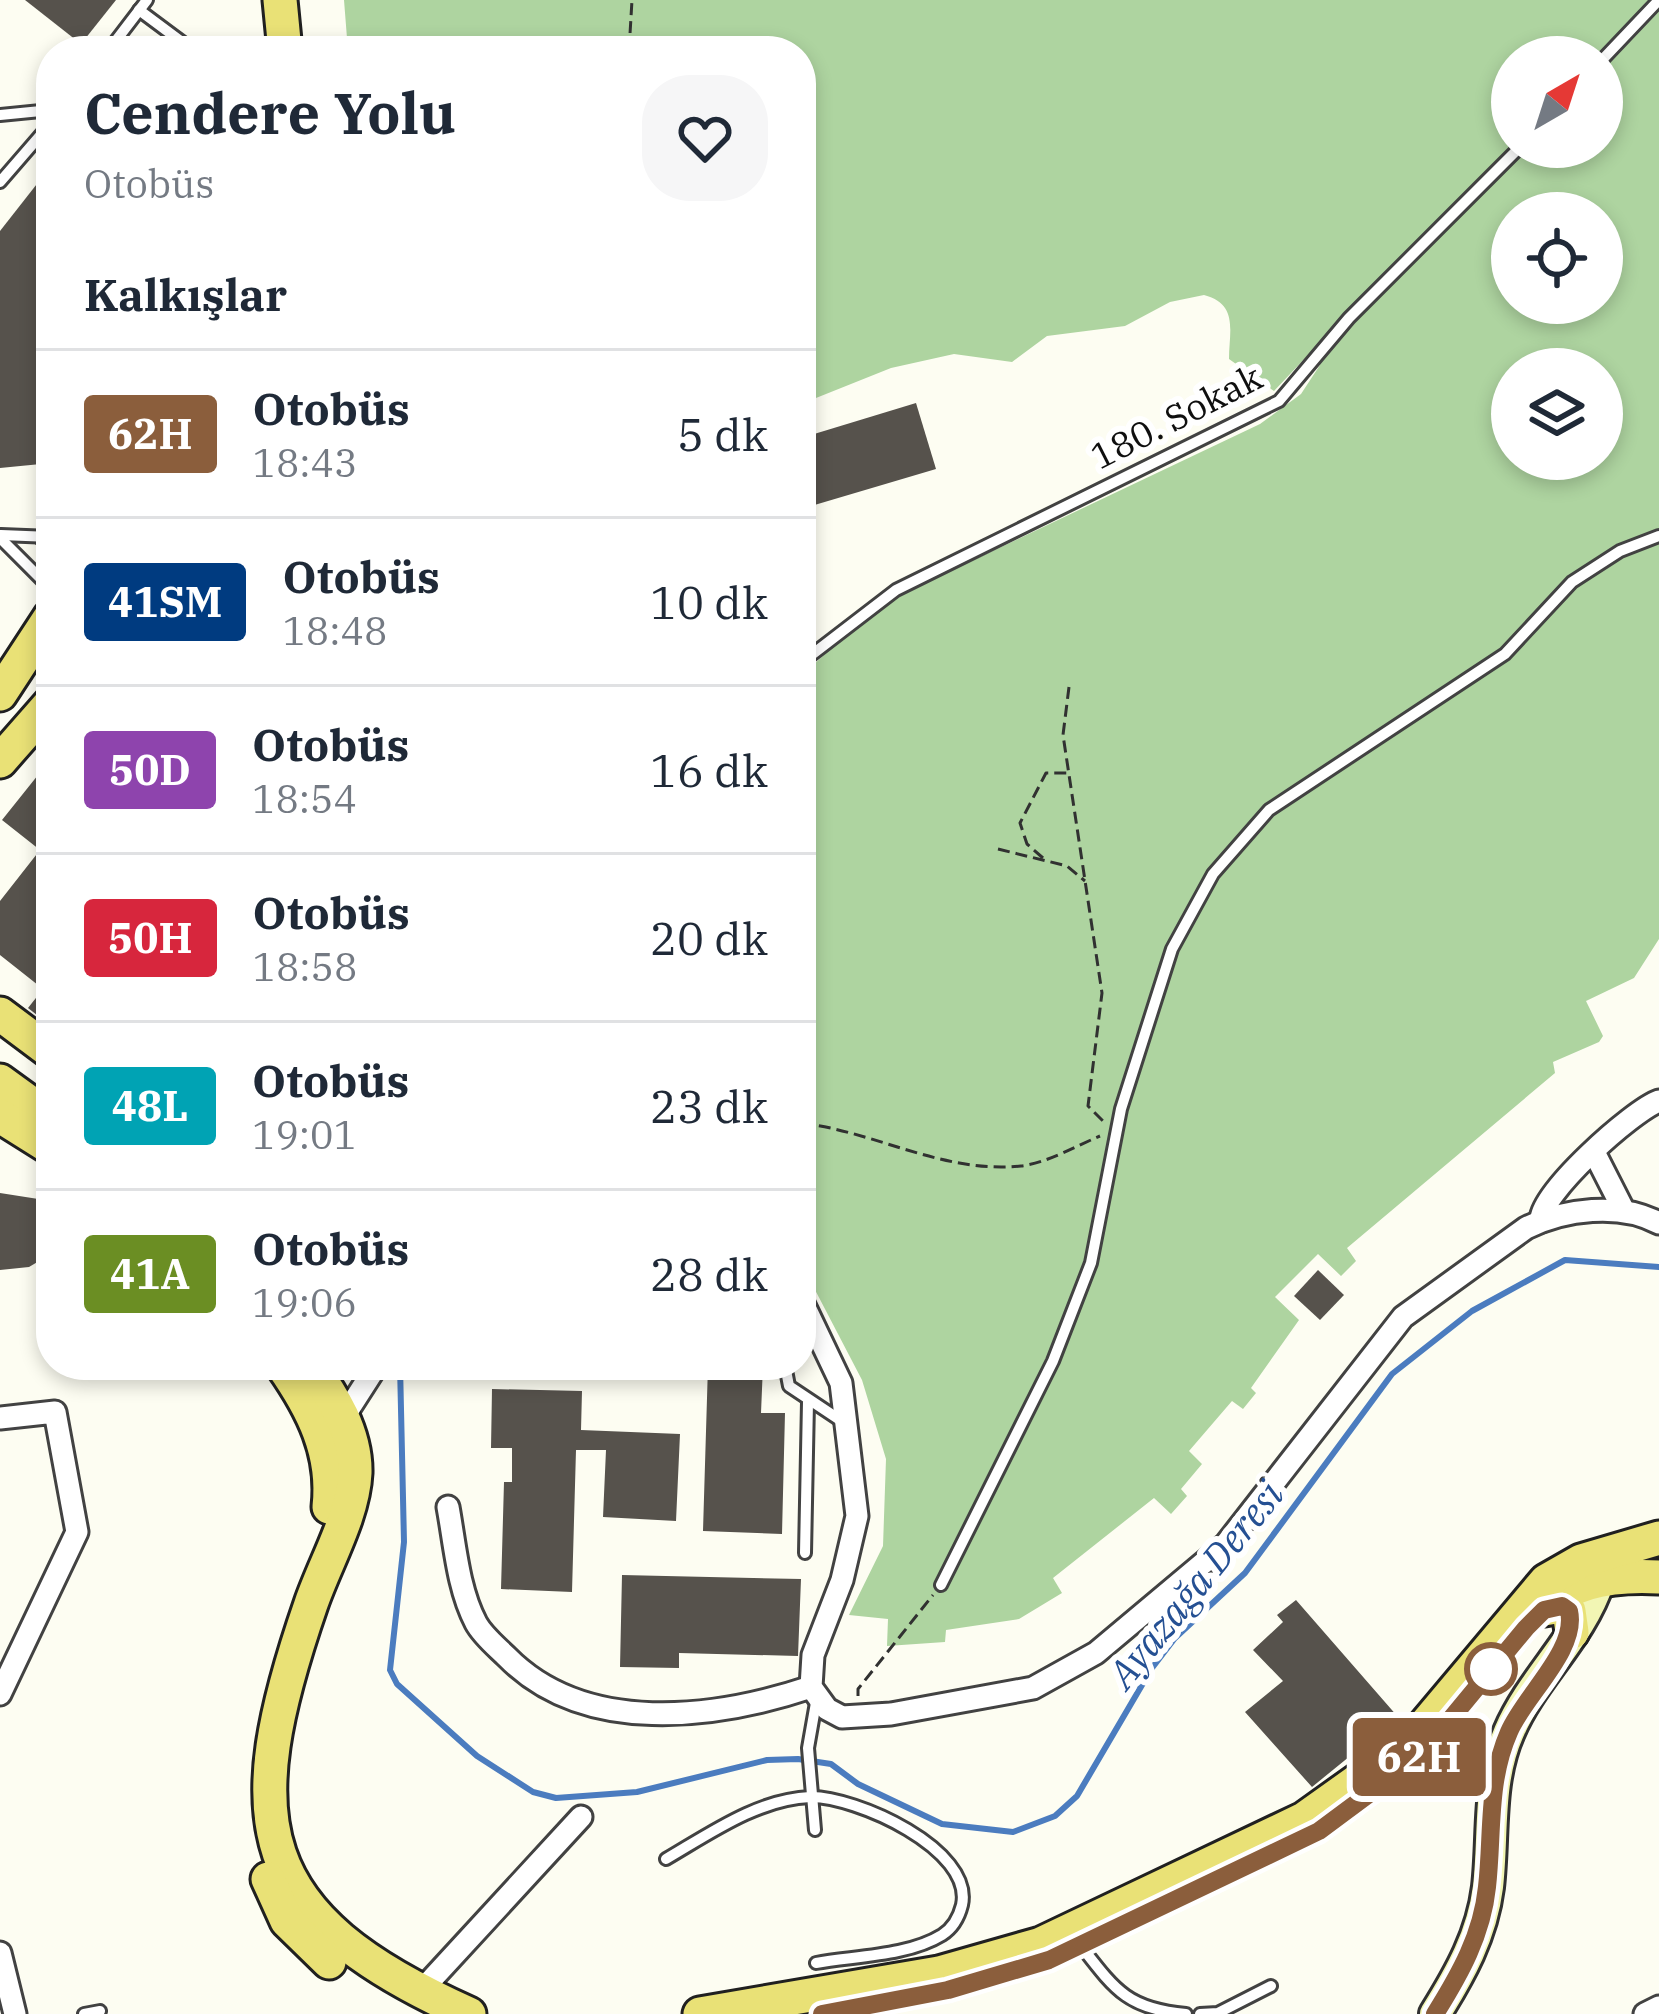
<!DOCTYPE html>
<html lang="tr">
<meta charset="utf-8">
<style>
body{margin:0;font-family:"IBM Plex Serif",serif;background:#f6f6f7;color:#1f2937;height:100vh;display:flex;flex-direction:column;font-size:45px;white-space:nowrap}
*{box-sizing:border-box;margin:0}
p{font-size:39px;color:#747a83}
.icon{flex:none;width:66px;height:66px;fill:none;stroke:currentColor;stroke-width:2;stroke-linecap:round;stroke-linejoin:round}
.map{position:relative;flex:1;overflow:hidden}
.details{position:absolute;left:36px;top:36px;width:780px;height:1344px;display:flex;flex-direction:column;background:#fff;border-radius:48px;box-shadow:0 6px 18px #0003}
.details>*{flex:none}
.badge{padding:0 24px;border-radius:9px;font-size:42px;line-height:78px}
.needle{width:78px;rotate:39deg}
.buttons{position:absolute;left:1491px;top:36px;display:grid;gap:24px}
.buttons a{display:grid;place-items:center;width:132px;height:132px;border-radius:50%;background:#fff;box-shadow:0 6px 18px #0003;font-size:60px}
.map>.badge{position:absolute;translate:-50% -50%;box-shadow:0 0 0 6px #fff}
h2{padding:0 48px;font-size:45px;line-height:108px}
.round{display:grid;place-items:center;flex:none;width:126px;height:126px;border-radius:48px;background:#f6f6f7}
.head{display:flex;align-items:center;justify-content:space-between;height:204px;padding:0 48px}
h1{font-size:57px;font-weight:700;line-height:90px}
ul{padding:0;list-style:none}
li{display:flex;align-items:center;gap:36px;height:168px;padding:0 48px;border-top:3px solid #e0e1e3}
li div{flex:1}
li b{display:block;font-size:45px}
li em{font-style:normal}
li .badge{min-width:132px;font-weight:700;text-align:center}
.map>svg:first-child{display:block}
.forest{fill:#aed4a0;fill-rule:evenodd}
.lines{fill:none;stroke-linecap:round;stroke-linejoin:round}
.stream{stroke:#4b7cbf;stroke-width:6}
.building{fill:#56524c}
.lane-casing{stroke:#424242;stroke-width:16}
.street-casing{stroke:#424242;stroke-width:27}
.secondary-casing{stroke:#313131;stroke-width:36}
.primary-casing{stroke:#202020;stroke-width:39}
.path{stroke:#313131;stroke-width:3;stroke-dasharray:12 6;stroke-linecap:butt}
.lane{stroke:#fff;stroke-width:10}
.street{stroke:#fff;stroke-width:21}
.secondary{stroke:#f2f6b4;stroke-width:30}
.primary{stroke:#e9e176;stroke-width:33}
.line-casing{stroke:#fff;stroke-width:27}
.line{stroke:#8b5e3c;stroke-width:18}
.stop-dot{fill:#fff;stroke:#8b5e3c;stroke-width:6}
.labels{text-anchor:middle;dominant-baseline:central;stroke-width:12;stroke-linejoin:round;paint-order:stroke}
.street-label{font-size:36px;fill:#0f0f0f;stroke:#fff}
.water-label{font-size:39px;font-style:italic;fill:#255093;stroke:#fff}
</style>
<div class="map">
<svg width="1659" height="2014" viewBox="0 0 1659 2014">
<rect width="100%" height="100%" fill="#fdfdf2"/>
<path class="forest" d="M 344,0 L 1659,0 L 1659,939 L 1634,978 L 1586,1001 L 1603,1036 L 1599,1042 L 1553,1062 L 1555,1073 L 1347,1248 L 1356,1261 L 1341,1276 L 1318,1254 L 1275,1297 L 1299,1320 L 1251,1388 L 1256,1393 L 1243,1409 L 1232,1401 L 1189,1451 L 1202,1464 L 1181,1489 L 1187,1496 L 1171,1514 L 1154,1498 L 1053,1578 L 1062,1593 L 1019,1619 L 946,1630 L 945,1642 L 887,1646 L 888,1619 L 849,1615 L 883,1546 L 886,1459 L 862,1380 L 801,1263 L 801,676 L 871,612 L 900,595 L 1260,424 L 1301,394 L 1320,365 L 1308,355 L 1274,391 L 1229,359 C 1229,332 1239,304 1204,295 L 1170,302 L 1125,326 L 1047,336 L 1012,362 L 954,354 L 891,368 L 801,404 L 801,51 L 348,51 ZM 1512,57 L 1602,57 L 1602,147 L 1512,147 ZM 1512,213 L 1602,213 L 1602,303 L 1512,303 ZM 1512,369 L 1602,369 L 1602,459 L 1512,459 Z"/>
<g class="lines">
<path class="stream" d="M 400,1365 L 404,1542 L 390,1670 L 397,1684 L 477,1756 L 533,1792 L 556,1798 L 637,1792 L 767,1760 L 798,1759 L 831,1764 L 858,1784 L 942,1824 L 1013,1832 L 1055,1816 L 1077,1796 L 1152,1668 L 1175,1638 L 1245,1573 L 1392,1374 L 1472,1311 L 1565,1260 L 1659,1267"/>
</g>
<g class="building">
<path d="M 25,0 L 116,0 L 81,44 Z"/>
<path d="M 51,166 L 51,463 L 0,468 L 0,231 Z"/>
<path d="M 916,403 L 936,469 L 801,509 L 801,438 Z"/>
<path d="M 42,770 L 51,778 L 51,1026 L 28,1008 L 43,989 L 0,955 L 0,901 L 40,850 L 2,820 Z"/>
<path d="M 0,1193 L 51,1201 L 51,1254 L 29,1267 L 0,1270 Z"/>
<path d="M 1318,1270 L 1344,1295 L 1320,1320 L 1294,1296 Z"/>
<path d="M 708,1365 L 763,1365 L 761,1413 L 785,1413 L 782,1534 L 703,1531 Z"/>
<path d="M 492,1389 L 582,1391 L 581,1430 L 680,1434 L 676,1521 L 603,1517 L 606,1450 L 576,1450 L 572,1592 L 501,1589 L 504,1482 L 512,1482 L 512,1448 L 491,1448 Z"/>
<path d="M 622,1575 L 801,1579 L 798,1656 L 679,1653 L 679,1668 L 620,1667 Z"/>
<path d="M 1296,1600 L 1398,1717 L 1312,1787 L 1245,1712 L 1283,1681 L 1253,1650 L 1283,1622 L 1277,1615 Z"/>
</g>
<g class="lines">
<defs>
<g id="lane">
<path d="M 139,10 L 194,51"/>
<path d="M 108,51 L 147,0"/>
<path d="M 1602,60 L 1659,0"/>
<path d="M 0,115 L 51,110"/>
<path d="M 0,182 L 51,123"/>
<path d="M 1,535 L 51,537"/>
<path d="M 0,538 L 46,584 L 49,610"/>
<path d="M 41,539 L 51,519"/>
<path d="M 801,663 L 896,590 L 1279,401 L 1349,318 L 1520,147"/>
<path d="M 785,1365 L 789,1386 L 843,1422"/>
<path d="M 805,1553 L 808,1402"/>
<path d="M 941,1585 L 1053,1361 L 1091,1263 L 1121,1109 L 1172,949 L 1213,874 L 1269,810 L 1505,654 L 1572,582 L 1620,551 L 1659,536"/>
<path d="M 815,1830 L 808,1748 L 817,1697"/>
<path d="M 666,1859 C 709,1834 758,1799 810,1797 C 855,1796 974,1849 962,1905 C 959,1917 953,1928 942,1935 C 908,1956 855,1956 816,1963"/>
<path d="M 1081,1946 C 1115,1990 1128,2009 1186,2014"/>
<path d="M 84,2014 L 100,2011"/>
<path d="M 1200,2014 L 1218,2013 L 1271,1986"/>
</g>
<g id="street">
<path d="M 1595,1154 L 1623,1209"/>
<path d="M 1541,1221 C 1538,1195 1633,1110 1659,1101"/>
<path d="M 801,1299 L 841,1383 L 857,1516 L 842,1580 L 813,1655 L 811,1687 L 827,1709 L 842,1717 L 891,1714 L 1033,1688 L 1096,1653 L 1226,1544 L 1403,1317 L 1526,1228 C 1564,1209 1620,1202 1659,1223"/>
<path d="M 333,1365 L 363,1365"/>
<path d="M 0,1418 L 55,1412 L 77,1532 L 0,1694"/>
<path d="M 343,1418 L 377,1365"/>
<path d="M 448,1507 C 455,1545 458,1589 476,1623 C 483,1636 497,1647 507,1657 C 585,1736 715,1719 811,1687"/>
<path d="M 0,1953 L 15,2014"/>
<path d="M 420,1992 L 581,1817"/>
<path d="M 1645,2014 L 1659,2007"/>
</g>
<path id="secondary" d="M 1435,2014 C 1460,1974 1482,1935 1488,1887 C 1494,1834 1487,1782 1509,1732 C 1532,1678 1581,1637 1599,1581"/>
<g id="primary">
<path d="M 280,0 L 285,51"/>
<path d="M 0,694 L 51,616"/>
<path d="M 0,761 L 51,703"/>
<path d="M 0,1014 L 51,1052"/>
<path d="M 0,1081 L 51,1118"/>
<path d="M 0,1116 L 51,1148"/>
<path d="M 282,1365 C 313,1409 335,1453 329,1507"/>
<path d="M 310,1365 C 333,1396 356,1433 355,1473 C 353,1516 325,1563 311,1604 C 236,1821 249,1916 469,2014"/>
<path d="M 1548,1606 C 1576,1578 1622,1575 1659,1577"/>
<path d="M 1544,1609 L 1561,1606 L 1569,1611 L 1572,1632"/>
<path d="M 268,1879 L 287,1921 L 329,1962"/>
<path d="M 700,2014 L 939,1973 L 1041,1944 L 1304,1819 L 1409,1744 L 1546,1581 L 1581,1561 L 1659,1538"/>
</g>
</defs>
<use href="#lane" class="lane-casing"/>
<use href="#street" class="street-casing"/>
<use href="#secondary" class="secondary-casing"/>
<use href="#primary" class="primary-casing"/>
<g class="path">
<path d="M 629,51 L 632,0"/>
<path d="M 1069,687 L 1063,735 L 1102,993 L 1088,1106 L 1105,1123"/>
<path d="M 998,849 L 1067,866 L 1085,881"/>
<path d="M 1043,858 L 1027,844 L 1020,823 L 1046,773 L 1067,773"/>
<path d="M 801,1123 C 877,1132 943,1174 1021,1166 C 1047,1163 1076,1146 1100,1136"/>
<path d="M 858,1696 L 858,1689 L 933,1595"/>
</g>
<use href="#lane" class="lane"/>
<use href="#street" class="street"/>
<use href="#secondary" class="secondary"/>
<use href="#primary" class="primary"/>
</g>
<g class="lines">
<defs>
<path id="line" d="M 822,2014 L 948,1990 L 1049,1960 L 1319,1831 L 1420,1756 L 1526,1628 L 1544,1610 L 1562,1606 L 1569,1611 C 1578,1650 1524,1696 1509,1732 C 1487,1782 1493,1834 1487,1887 C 1482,1935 1460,1974 1435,2014"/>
</defs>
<use href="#line" class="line-casing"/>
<use href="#line" class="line"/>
</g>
<circle class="stop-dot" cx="1491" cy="1669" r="24"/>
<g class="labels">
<g class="street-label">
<text transform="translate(1176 416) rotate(-27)">180. Sokak</text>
</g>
<g class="water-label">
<text transform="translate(1195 1584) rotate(-51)">Ayazağa Deresi</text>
</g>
</g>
</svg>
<div class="buttons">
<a><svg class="needle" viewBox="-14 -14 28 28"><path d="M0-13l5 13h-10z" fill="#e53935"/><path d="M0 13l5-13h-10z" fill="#747a83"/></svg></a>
<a><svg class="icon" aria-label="locate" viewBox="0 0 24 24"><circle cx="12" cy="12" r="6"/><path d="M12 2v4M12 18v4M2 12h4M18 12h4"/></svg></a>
<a><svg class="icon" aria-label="layers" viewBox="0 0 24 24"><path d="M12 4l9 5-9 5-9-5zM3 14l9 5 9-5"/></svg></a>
</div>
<b class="badge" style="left:1419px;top:1757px;background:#8b5e3c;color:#fff">62H</b>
<section class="details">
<div class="head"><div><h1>Cendere Yolu</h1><p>Otobüs</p></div><a class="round"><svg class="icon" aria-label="heart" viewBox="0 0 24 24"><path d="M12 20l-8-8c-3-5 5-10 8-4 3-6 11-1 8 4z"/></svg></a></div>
<h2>Kalkışlar</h2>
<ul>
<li><span class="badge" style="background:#8b5e3c;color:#fff">62H</span><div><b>Otobüs</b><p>18:43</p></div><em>5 dk</em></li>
<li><span class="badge" style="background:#003b80;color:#fff">41SM</span><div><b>Otobüs</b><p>18:48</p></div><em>10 dk</em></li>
<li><span class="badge" style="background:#8e44ad;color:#fff">50D</span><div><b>Otobüs</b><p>18:54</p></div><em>16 dk</em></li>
<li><span class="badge" style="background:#d7263d;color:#fff">50H</span><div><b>Otobüs</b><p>18:58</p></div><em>20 dk</em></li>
<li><span class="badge" style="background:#00a3b4;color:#fff">48L</span><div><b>Otobüs</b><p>19:01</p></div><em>23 dk</em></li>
<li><span class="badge" style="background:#6b8e23;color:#fff">41A</span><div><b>Otobüs</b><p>19:06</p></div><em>28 dk</em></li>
</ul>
</section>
</div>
